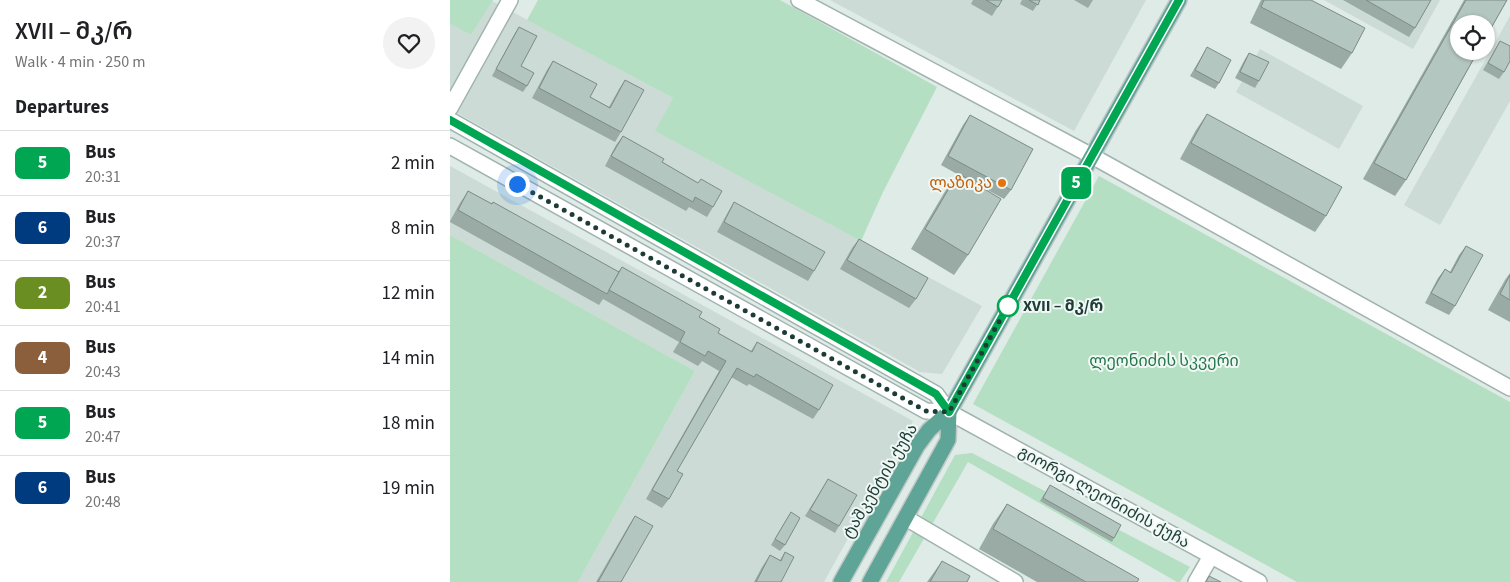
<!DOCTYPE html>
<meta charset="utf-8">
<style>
body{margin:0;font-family:"Source Sans 3","Noto Sans Georgian",sans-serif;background:#f2f2f2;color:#202124;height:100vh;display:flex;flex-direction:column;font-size:19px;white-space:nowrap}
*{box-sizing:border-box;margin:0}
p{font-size:16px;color:#757577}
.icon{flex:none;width:28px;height:28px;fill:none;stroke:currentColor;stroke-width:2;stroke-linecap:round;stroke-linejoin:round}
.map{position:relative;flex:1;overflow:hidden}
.panel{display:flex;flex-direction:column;background:#fff;width:450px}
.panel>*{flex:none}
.badge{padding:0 10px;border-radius:8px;font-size:18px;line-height:32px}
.controls{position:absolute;left:1000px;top:15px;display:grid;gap:10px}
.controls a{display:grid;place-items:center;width:45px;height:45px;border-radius:50%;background:#fff;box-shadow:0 1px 4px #0004;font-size:25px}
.you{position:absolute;width:25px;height:25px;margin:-12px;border:4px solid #fff;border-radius:50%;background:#1a73e8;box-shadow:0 0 0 8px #1a73e833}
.map>.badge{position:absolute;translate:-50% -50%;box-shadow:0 0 0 2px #fff}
h2{padding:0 15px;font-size:19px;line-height:45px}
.round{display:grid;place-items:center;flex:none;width:52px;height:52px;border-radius:26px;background:#f2f2f2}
.head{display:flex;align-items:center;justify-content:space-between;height:85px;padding:0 15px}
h1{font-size:24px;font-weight:600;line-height:38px}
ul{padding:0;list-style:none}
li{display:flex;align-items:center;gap:15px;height:65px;padding:0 15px;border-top:1px solid #e0e0e0}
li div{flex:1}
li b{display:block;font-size:19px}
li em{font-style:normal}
li .badge{min-width:55px;font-weight:700;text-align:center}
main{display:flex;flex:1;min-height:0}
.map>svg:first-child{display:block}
.built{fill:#ccdbd5}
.green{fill:#b5dfc3}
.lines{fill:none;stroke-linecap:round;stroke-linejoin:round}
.minor-casing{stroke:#a1b3ae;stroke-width:18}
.major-casing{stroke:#c0c8c7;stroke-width:18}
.minor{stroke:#fff;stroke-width:15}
.major{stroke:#5fa597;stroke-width:15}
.wall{fill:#9aaaa5}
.building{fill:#b3c6c0;stroke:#7d8b86}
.line-casing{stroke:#fff;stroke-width:11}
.line{stroke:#00a651;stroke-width:8}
.walk{stroke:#1e3c36;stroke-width:5;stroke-dasharray:0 9}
.food-dot{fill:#e8710a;stroke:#eff8f4;stroke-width:2}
.stop-dot{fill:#fff;stroke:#00a651;stroke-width:2.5}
.labels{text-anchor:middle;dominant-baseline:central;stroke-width:4;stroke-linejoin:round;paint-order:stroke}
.food-label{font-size:16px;fill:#c56008;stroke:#eff8f4;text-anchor:end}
.stop-label{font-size:16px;font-weight:bold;fill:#1e3c36;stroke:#eff8f4;text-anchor:start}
.park-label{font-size:16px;fill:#25764a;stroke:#eff8f4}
.street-label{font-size:16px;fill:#1e3c36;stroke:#eff8f4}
</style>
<main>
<section class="panel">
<div class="head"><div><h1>XVII – მკ/რ</h1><p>Walk · 4 min · 250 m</p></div><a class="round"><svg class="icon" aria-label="heart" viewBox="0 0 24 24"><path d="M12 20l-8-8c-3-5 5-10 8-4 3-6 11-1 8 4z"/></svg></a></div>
<h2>Departures</h2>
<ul>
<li><span class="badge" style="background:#00a651;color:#fff">5</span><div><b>Bus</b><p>20:31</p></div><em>2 min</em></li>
<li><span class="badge" style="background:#003b80;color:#fff">6</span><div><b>Bus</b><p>20:37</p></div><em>8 min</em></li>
<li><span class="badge" style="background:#6b8e23;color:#fff">2</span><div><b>Bus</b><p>20:41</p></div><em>12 min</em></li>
<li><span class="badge" style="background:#8b5e3c;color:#fff">4</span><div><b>Bus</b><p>20:43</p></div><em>14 min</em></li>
<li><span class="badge" style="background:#00a651;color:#fff">5</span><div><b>Bus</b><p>20:47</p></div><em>18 min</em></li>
<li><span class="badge" style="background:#003b80;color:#fff">6</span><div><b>Bus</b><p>20:48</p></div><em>19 min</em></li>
</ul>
</section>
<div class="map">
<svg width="1060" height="582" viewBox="0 0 1060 582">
<rect width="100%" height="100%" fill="#deebe6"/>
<g class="built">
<path d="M 380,0 L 696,0 L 624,131 Z"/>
<path d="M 874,0 L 990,0 L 963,49 Z"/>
<path d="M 42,1 L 223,98 L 206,131 L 532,306 L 492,374 L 470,372 L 0,109 L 0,24 L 21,35 Z"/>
<path d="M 1060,16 L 1060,101 L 990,225 L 954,205 Z"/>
<path d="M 810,49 L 913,106 L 889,149 L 786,92 Z"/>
<path d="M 0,166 L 463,421 L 374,582 L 128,582 L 245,371 L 0,235 Z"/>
</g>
<g class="green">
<path d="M 0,0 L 43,0 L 21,35 L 0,24 Z"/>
<path d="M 88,0 L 330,0 L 487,87 L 433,192 L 411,241 L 205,131 L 223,98 L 77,20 Z"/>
<path d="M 649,176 L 1060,402 L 1060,582 L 847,582 L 523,404 Z"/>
<path d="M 0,235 L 245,371 L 128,582 L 0,582 Z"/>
<path d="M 522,453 L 740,567 L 730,582 L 727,582 L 518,462 L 449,582 L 436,582 L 505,455 Z"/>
</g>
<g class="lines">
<defs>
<g id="minor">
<path d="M 349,0 L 642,156 L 1060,388"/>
<path d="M 0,108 L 60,0"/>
<path d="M 0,120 L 486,394 L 499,412 L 809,582"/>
<path d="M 0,146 L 476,411 L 499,412"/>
<path d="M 456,518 L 565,582"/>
<path d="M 746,582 L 761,556"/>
</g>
<g id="major">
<path d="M 391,582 L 467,446 L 479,430 L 499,412 L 729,0"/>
<path d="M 420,582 L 498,440 L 499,412"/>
</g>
</defs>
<use href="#minor" class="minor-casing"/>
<use href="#major" class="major-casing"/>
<use href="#minor" class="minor"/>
<use href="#major" class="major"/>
</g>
<g class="wall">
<path d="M 523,0 L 552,0 L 542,16 L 521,4 Z"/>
<path d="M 572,0 L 590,0 L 583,11 L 570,4 Z"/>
<path d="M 624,0 L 643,0 L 638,8 Z"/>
<path d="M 811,0 L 861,0 L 902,53 L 891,69 L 800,23 Z"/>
<path d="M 893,0 L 981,0 L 965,28 L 959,37 Z"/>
<path d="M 1014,0 L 1057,0 L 956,180 L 945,196 L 913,179 Z"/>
<path d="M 69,27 L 71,66 L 77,86 L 73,92 L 42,76 L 65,33 Z"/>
<path d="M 1050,41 L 1054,72 L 1049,79 L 1033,70 Z"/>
<path d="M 757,47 L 769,83 L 765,89 L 740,76 L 753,54 Z"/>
<path d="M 799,53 L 809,81 L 805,88 L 785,78 L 795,59 Z"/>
<path d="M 103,61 L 140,97 L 159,107 L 169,89 L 175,80 L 171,132 L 165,142 L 82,98 L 97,70 Z"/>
<path d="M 757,114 L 876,216 L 865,232 L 730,159 L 746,130 Z"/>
<path d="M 520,115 L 561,190 L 554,199 L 525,183 L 518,255 L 504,275 L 461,249 L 494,193 L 507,174 L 491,165 L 513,125 Z"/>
<path d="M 173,136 L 212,162 L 248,183 L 263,207 L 257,217 L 239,207 L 236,211 L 155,166 L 166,145 Z"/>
<path d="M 18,191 L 168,272 L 172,267 L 249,317 L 268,333 L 301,351 L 307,342 L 369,410 L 363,419 L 299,384 L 297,386 L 281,377 L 227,471 L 219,499 L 212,508 L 196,499 L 269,371 L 252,361 L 248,366 L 223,352 L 229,342 L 153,299 L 149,305 L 0,222 L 0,221 L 10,203 Z"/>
<path d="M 284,202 L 364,271 L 358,281 L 267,232 L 278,212 Z"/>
<path d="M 409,239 L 466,299 L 459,308 L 390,269 L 402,248 Z"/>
<path d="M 1016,246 L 1005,306 L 999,315 L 975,303 L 988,278 L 995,269 L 1000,272 L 1009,255 Z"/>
<path d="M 1060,273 L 1060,322 L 1038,310 L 1055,280 Z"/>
<path d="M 378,479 L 389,526 L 385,533 L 355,516 Z"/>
<path d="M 598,488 L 664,538 L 662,542 L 590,501 Z"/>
<path d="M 557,504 L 687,582 L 587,582 L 529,549 L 543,524 Z"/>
<path d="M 341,512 L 335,545 L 330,551 L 321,545 Z"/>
<path d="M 185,516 L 171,582 L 146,582 L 179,525 Z"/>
<path d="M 335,552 L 331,582 L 304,582 L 312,567 L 320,555 L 330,560 Z"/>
<path d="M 492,561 L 517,582 L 477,582 Z"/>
</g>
<g class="building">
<path d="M 536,0 L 552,0 L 548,7 Z"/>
<path d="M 579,0 L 590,0 L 588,5 Z"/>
<path d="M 814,0 L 861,0 L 915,28 L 902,53 L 811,7 Z"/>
<path d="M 916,0 L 981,0 L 965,28 Z"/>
<path d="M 1016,0 L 1057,0 L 1036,37 L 1036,24 L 1009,24 L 1009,51 L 1028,51 L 956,180 L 924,163 Z"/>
<path d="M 69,27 L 87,36 L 71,66 L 84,73 L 77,86 L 46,69 Z"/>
<path d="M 1050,41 L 1060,46 L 1060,61 L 1054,72 L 1038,63 Z"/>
<path d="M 757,47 L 781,60 L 769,83 L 745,70 Z"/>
<path d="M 799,53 L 819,62 L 809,81 L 790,72 Z"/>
<path d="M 103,61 L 147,84 L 140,97 L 160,108 L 175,80 L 194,90 L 171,132 L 89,88 Z"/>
<path d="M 757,114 L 892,187 L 876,216 L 741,143 Z"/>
<path d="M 520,115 L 583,149 L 561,190 L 498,156 Z"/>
<path d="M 173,136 L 214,159 L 212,162 L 248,183 L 251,179 L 272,191 L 263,207 L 245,197 L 243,202 L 161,156 Z"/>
<path d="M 508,173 L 551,199 L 518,255 L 475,229 Z"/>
<path d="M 18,191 L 42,204 L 43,202 L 169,272 L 157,294 L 8,210 Z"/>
<path d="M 284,202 L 375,252 L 364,271 L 274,222 Z"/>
<path d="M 409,239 L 478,278 L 466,299 L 397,260 Z"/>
<path d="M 1016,246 L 1033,255 L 1005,306 L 981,293 L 995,269 L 1001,273 Z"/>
<path d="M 172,267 L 252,312 L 249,317 L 270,329 L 268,333 L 302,352 L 307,342 L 383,385 L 369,410 L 306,374 L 304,377 L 287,368 L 227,471 L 233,474 L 219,499 L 202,490 L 276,361 L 258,351 L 255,356 L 230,342 L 235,332 L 159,290 Z"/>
<path d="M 1060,275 L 1060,300 L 1050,294 Z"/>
<path d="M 378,479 L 407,495 L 389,526 L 360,510 Z"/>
<path d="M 600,485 L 671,525 L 664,538 L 593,498 Z"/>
<path d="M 557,504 L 689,579 L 687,582 L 636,582 L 543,529 Z"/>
<path d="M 341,512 L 350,518 L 335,545 L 325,539 Z"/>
<path d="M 185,516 L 203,526 L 171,582 L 148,582 Z"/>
<path d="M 335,552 L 344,557 L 331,582 L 306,582 L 320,555 L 331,561 Z"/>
<path d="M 492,561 L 520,576 L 517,582 L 480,582 Z"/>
<path d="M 759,576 L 771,582 L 756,582 Z"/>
</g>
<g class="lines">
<defs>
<path id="line" d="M 0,120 L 486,394 L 499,412 L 729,0"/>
</defs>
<use href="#line" class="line-casing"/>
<use href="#line" class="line"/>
<path class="walk" d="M 67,184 L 476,411 L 499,412 L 561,300 L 558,306"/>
</g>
<circle class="food-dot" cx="552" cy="183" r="5"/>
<circle class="stop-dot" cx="558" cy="306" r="10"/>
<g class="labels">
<g class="food-label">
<text x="542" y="183">ლაზიკა</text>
</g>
<g class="stop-label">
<text x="573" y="306">XVII – მკ/რ</text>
</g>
<g class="park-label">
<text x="714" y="361">ლეონიძის სკვერი</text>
</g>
<g class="street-label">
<text transform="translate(430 481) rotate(-59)">ტაშკენტის ქუჩა</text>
<text transform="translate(654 497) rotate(29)">გიორგი ლეონიძის ქუჩა</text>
</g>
</g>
</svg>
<div class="controls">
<a><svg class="icon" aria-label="locate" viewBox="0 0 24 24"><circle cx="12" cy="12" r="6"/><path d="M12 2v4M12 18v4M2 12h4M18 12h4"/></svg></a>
</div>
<div class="you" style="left:67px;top:184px"></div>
<b class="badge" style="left:626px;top:183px;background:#00a651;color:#fff">5</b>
</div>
</main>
